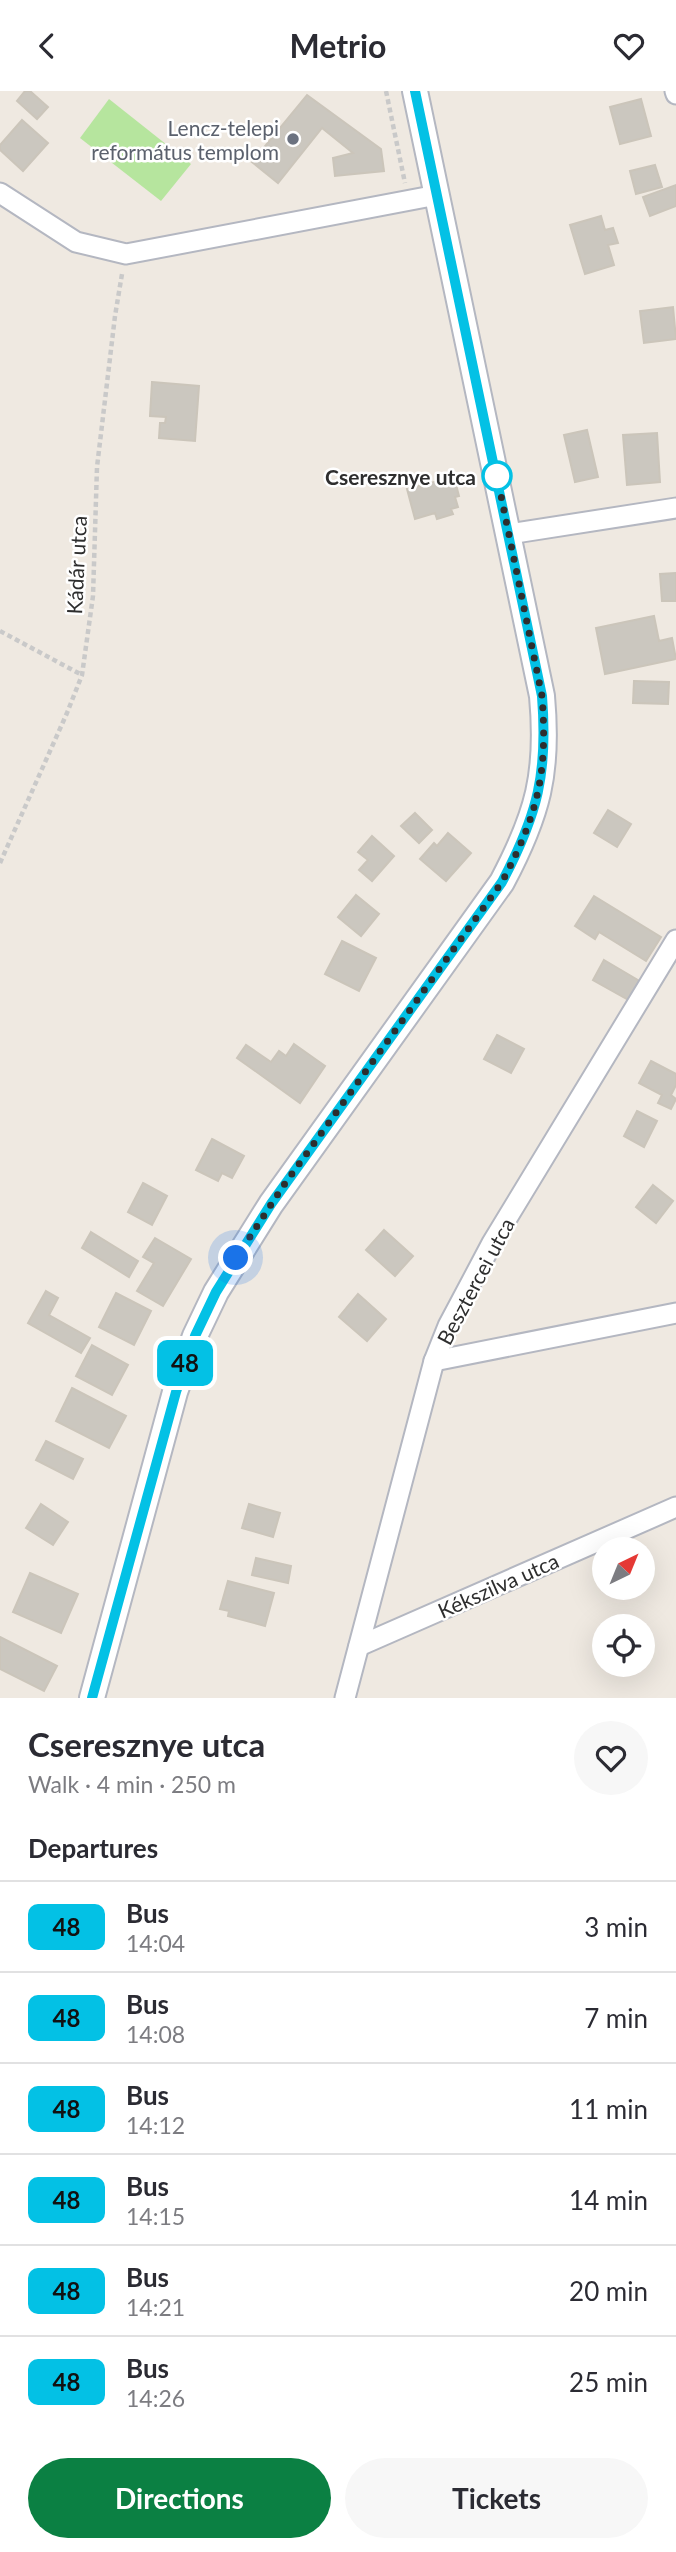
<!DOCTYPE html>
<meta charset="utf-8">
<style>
body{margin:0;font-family:Lato,sans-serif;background:#f7f7f7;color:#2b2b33;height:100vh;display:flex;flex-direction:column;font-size:26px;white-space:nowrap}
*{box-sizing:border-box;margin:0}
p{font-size:23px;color:#7c7c81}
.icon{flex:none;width:38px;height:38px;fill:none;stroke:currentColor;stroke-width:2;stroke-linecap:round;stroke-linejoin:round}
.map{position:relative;height:1607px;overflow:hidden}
.drawer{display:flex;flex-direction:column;background:#fff;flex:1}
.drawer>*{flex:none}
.badge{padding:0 14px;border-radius:10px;font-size:24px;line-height:46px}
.needle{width:46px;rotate:43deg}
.controls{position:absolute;left:592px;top:1446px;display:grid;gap:14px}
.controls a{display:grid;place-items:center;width:63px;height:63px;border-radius:50%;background:#fff;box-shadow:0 7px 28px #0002;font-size:35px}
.you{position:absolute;width:35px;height:35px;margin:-18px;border:5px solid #fff;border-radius:50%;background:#1a73e8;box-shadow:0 0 0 10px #1a73e833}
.map>.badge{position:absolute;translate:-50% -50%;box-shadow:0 0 0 4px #fff}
h2{padding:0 28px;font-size:26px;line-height:63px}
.round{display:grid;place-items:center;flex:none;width:74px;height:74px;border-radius:37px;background:#f7f7f7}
.summary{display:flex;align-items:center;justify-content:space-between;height:119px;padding:0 28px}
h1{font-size:33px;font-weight:700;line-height:52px}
.button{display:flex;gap:14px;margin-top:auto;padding:14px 28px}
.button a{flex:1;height:80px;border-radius:42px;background:#0b8043;color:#fff;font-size:28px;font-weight:700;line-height:80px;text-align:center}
.button a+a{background:#f7f7f7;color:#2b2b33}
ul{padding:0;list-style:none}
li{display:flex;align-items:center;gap:21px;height:91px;padding:0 28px;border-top:2px solid #e1e1e2}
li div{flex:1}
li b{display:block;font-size:26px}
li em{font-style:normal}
li .badge{min-width:77px;font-weight:700;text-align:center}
header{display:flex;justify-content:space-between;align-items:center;height:91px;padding:0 28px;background:#fff;font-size:32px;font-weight:700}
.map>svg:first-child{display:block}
.green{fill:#b6e59e}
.building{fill:#cbc7bf;stroke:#cbc5ba;stroke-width:2}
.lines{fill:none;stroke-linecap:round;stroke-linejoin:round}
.minor-casing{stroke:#b4b7c1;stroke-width:23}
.tertiary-casing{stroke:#b4b7c1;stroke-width:28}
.path{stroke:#c9c9c9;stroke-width:4.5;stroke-dasharray:5 3.5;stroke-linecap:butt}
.minor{stroke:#fff;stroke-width:19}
.tertiary{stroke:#fff;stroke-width:24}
.line-casing{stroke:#fff;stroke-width:16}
.line{stroke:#03c1e5;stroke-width:10}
.walk{stroke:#2e2e2e;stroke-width:7;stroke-dasharray:0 12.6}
.worship-dot{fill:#6b7280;stroke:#fff;stroke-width:2.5}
.stop-dot{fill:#fff;stroke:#03c1e5;stroke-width:3.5}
.labels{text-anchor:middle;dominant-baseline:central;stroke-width:5;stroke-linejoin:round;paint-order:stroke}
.worship-label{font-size:21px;fill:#5b616d;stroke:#fff;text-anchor:end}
.stop-label{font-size:21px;font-weight:bold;fill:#2e2e2e;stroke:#fff;text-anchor:end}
.street-label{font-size:21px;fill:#2e2e2e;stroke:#fff}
</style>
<header><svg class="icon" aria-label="back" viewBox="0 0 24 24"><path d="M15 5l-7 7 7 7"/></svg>Metrio<svg class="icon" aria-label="heart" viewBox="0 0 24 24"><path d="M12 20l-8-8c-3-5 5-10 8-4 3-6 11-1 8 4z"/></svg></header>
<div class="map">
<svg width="676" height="1607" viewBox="0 0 676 1607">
<rect width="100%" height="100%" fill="#efe9e1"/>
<path class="green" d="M 109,8 L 191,73 L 161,110 L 80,47 Z"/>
<g class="building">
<path d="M 25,0 L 30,0 L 48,16 L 37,28 L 17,10 Z"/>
<path d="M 307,4 L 381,58 L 384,80 L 335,85 L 333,67 L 353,62 L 322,37 L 278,92 L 252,71 Z"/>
<path d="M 641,8 L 651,45 L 620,53 L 610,16 Z"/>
<path d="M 22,29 L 48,52 L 23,80 L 0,59 L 0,54 Z"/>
<path d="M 655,74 L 662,96 L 636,103 L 630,80 Z"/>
<path d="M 676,94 L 676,115 L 650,125 L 643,106 Z"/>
<path d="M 601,125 L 605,139 L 613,137 L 618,152 L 608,154 L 614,174 L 585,183 L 570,134 Z"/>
<path d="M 673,216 L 676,248 L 644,252 L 640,220 Z"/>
<path d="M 152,291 L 199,295 L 195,350 L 159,347 L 160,332 L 165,332 L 166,326 L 150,325 Z"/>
<path d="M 587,339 L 598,386 L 575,391 L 564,344 Z"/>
<path d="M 657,342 L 660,391 L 627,394 L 623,344 Z"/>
<path d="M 454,386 L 459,405 L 455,406 L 458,416 L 451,418 L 453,423 L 437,428 L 435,422 L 415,428 L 407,398 Z"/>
<path d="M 676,482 L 676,510 L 662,510 L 660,483 Z"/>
<path d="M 654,525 L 659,550 L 672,547 L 676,568 L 605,583 L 596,537 Z"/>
<path d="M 634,590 L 669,591 L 668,613 L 633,612 Z"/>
<path d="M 608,719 L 631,733 L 617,756 L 594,742 Z"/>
<path d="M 415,722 L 432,739 L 419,752 L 401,735 Z"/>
<path d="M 448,742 L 471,762 L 446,790 L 420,768 L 434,752 L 437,755 Z"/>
<path d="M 372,745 L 394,765 L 372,790 L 359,779 L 368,769 L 358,761 Z"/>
<path d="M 356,804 L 379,823 L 361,845 L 338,826 Z"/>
<path d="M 594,805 L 661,846 L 646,870 L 599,841 L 595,848 L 575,835 Z"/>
<path d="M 342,850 L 376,867 L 359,900 L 325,883 Z"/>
<path d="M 604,869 L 643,892 L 632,911 L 593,889 Z"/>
<path d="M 497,944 L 524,958 L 511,982 L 484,968 Z"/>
<path d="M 294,953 L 325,975 L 300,1012 L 237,967 L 246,954 L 271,971 L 279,960 L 286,965 Z"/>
<path d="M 651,970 L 676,983 L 676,994 L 671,1004 L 676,1008 L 671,1018 L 658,1012 L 662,1004 L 639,992 Z"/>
<path d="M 637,1020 L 657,1030 L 644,1056 L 624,1045 Z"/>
<path d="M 212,1048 L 244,1065 L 232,1087 L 222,1082 L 218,1090 L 196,1079 Z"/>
<path d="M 143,1092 L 167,1105 L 152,1134 L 128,1121 Z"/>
<path d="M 653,1094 L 673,1110 L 656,1132 L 636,1116 Z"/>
<path d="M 384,1139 L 413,1165 L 395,1185 L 366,1159 Z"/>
<path d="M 91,1141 L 138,1170 L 129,1186 L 82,1157 Z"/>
<path d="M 155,1147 L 191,1168 L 163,1215 L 137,1200 L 154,1172 L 143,1166 Z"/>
<path d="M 46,1200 L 58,1207 L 49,1224 L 90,1247 L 81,1262 L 28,1232 Z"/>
<path d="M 116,1202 L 151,1220 L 134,1254 L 99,1236 Z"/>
<path d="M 358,1203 L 386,1228 L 367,1250 L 339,1226 Z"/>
<path d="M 92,1254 L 128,1274 L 112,1304 L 76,1285 Z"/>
<path d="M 72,1297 L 126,1325 L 109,1357 L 56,1330 Z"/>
<path d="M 46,1350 L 83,1368 L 73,1388 L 36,1369 Z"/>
<path d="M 41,1413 L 68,1431 L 53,1454 L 26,1437 Z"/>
<path d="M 249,1413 L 280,1422 L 273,1446 L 242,1437 Z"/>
<path d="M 256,1467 L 291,1475 L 288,1492 L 252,1484 Z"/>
<path d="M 30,1482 L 78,1503 L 61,1542 L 13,1521 Z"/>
<path d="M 228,1490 L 274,1502 L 265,1535 L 228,1525 L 229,1520 L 220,1518 Z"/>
<path d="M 0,1546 L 57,1575 L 44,1600 L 0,1578 Z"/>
</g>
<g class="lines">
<defs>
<g id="minor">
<path d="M 675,0 L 676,3"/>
<path d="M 0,102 L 76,151 L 126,163 L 437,104"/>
<path d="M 509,443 L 676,417"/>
<path d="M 434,1270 L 676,1222"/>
<path d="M 359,1555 L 676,1416"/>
<path d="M 345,1607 L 434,1270 L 448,1235 L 492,1152 L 676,849"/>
</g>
<path id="tertiary" d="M 92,1607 L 175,1301 L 195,1245 L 216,1201 L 271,1113 L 502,791 C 538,723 549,682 542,605 L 415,0"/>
</defs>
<use href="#minor" class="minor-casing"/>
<use href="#tertiary" class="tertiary-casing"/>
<g class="path">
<path d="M 386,0 L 405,92"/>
<path d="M 0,540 L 82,584"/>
<path d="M 0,772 L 67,622 L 82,584 L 93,505 L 97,376 L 115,225 L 122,183"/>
</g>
<use href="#minor" class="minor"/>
<use href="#tertiary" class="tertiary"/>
</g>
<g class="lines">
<defs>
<path id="line" d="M 92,1607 L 176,1301 L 195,1245 L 216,1201 L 271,1113 L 502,791 C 538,723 548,682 542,605 L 415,0"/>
</defs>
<use href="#line" class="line-casing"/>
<use href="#line" class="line"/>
<path class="walk" d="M 236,1167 L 284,1094 L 502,791 C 538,723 548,682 542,605 L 497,385"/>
</g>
<circle class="worship-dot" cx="293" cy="48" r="7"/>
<circle class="stop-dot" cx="497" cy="385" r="14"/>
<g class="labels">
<g class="worship-label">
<text x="279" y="36">Lencz-telepi<tspan x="279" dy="24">református templom</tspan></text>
</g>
<g class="stop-label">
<text x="476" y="385">Cseresznye utca</text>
</g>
<g class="street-label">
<text transform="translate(76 474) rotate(-87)">Kádár utca</text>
<text transform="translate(475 1190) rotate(-62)">Besztercei utca</text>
<text transform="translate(498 1494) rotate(-24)">Kékszilva utca</text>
</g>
</g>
</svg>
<div class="controls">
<a><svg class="needle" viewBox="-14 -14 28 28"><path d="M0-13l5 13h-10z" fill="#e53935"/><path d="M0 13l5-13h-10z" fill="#7c7c81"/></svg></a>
<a><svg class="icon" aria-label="locate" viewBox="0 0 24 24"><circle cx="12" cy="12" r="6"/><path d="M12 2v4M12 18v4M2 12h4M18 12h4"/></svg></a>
</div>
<div class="you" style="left:236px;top:1167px"></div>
<b class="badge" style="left:185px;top:1272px;background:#03c1e5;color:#111">48</b>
</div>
<section class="drawer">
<div class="summary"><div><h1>Cseresznye utca</h1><p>Walk · 4 min · 250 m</p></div><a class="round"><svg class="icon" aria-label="heart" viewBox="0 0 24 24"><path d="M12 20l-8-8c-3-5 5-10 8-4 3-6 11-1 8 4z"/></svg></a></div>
<h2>Departures</h2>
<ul>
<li><span class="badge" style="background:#03c1e5;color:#111">48</span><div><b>Bus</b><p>14:04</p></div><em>3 min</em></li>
<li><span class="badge" style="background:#03c1e5;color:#111">48</span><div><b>Bus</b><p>14:08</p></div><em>7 min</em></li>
<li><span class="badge" style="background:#03c1e5;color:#111">48</span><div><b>Bus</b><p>14:12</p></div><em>11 min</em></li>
<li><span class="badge" style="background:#03c1e5;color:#111">48</span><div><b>Bus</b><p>14:15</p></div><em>14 min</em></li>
<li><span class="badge" style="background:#03c1e5;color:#111">48</span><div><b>Bus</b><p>14:21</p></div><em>20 min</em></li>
<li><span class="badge" style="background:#03c1e5;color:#111">48</span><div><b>Bus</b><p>14:26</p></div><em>25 min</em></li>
</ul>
<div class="button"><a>Directions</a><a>Tickets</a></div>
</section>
